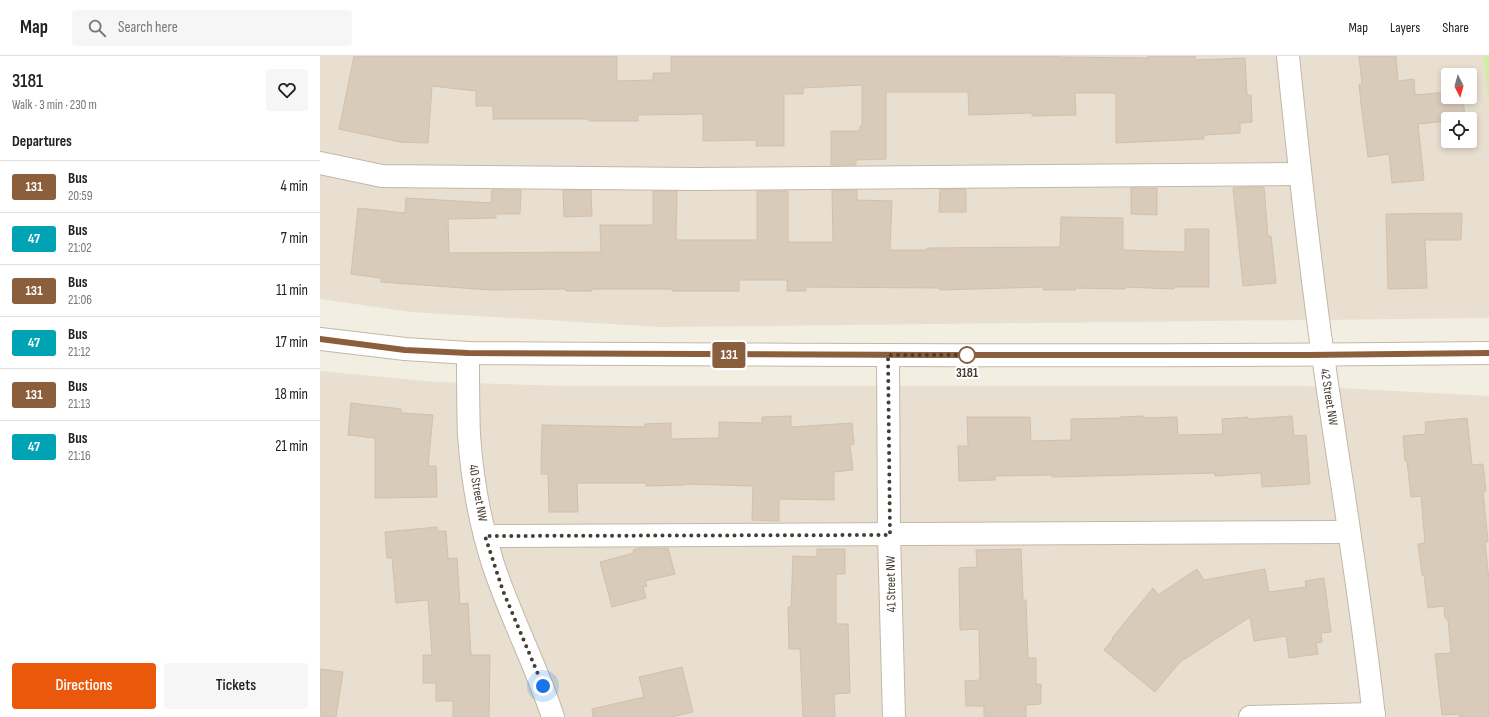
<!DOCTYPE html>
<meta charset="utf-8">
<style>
body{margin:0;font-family:"Sofia Sans Condensed",sans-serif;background:#f6f6f6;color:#222;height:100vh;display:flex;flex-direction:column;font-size:15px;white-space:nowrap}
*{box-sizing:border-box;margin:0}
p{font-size:13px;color:#767676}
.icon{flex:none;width:22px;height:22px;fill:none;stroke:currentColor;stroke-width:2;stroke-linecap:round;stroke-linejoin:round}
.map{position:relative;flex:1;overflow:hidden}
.details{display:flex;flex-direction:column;background:#fff;width:320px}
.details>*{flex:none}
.badge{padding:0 8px;border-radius:3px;font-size:14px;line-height:26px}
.needle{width:26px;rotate:174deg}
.controls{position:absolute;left:1121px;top:12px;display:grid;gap:8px}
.controls a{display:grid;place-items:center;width:36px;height:36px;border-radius:4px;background:#fff;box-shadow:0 2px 6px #0003;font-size:20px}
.you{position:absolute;width:20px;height:20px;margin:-10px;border:3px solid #fff;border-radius:50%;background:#1a73e8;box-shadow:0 0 0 6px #1a73e833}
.map>.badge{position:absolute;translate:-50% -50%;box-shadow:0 0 0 2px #fff}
h2{padding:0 12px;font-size:15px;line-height:36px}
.round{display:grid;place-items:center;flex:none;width:42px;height:42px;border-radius:4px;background:#f6f6f6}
.head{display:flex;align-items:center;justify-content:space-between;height:68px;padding:0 12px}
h1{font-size:19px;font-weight:600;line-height:30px}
.primary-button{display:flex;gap:8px;margin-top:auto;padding:8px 12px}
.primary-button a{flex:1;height:46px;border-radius:4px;background:#ea580c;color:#fff;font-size:16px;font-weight:600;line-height:46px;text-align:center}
.primary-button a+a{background:#f6f6f6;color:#222}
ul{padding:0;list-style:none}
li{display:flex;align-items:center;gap:12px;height:52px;padding:0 12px;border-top:1px solid #e0e0e0}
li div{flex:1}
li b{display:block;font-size:15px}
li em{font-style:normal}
li .badge{min-width:44px;font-weight:700;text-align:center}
header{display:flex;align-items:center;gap:24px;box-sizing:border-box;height:56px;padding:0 20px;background:#fff;border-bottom:1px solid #e0e0e0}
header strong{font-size:19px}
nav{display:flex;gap:22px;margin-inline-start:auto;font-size:14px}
.search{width:280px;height:36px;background:#f6f6f6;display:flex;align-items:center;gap:10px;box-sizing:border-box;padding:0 14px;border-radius:4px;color:#767676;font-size:15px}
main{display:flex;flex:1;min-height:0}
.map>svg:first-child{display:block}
.residential{fill:#e8dfd0;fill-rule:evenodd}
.green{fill:#d0eda6}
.building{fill:#d9cbba;stroke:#d2c0a9}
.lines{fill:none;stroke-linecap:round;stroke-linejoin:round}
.minor-casing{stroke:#c3b8a7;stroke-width:24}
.minor{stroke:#fff;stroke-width:22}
.line-casing{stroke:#fff;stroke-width:9}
.line{stroke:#8b5e3c;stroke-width:6}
.walk{stroke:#463d32;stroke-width:4;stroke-dasharray:0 7.2}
.stop-dot{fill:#fff;stroke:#8b5e3c;stroke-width:2}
.labels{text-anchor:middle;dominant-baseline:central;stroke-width:4;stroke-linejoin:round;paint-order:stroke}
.stop-label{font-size:13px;font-weight:bold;fill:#463d32;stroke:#fff}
.street-label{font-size:13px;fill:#463d32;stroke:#fff}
</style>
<header>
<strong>Map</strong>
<div class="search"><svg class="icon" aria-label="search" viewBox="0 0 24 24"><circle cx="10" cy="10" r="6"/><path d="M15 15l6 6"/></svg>Search here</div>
<nav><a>Map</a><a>Layers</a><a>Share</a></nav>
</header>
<main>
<section class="details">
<div class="head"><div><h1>3181</h1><p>Walk · 3 min · 230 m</p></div><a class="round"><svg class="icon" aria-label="heart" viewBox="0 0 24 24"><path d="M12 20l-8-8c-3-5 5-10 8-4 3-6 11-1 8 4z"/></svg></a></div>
<h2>Departures</h2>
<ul>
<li><span class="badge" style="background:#8b5e3c;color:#fff">131</span><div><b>Bus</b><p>20:59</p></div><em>4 min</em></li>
<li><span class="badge" style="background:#00a3b4;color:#fff">47</span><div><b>Bus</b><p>21:02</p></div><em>7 min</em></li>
<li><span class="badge" style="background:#8b5e3c;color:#fff">131</span><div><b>Bus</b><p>21:06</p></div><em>11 min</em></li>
<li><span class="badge" style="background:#00a3b4;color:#fff">47</span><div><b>Bus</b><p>21:12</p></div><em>17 min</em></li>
<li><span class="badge" style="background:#8b5e3c;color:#fff">131</span><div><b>Bus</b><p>21:13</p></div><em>18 min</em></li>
<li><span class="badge" style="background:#00a3b4;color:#fff">47</span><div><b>Bus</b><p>21:16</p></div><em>21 min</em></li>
</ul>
<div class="primary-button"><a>Directions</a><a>Tickets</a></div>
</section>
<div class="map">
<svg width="1169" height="661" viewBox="0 0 1169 661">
<rect width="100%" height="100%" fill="#f3eee2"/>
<g class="residential">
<path d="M 0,0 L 1163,0 L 1169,53 L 1169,262 L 341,271 L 91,256 L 0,243 ZM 1128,19 L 1150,19 L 1150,41 L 1128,41 ZM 1128,63 L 1150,63 L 1150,85 L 1128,85 Z"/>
<path d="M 0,315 L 116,326 L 248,330 L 983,330 L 1169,340 L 1169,661 L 0,661 Z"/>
</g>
<path class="green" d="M 1163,0 L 1169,0 L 1169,53 Z"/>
<g class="building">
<path d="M 34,0 L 297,0 L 297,25 L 333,24 L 333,17 L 351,17 L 351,0 L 738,0 L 738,1 L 828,2 L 828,0 L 875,0 L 875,4 L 925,2 L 927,39 L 931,39 L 932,66 L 920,67 L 920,77 L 884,79 L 884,83 L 796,87 L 796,37 L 755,37 L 756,59 L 712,60 L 712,57 L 649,59 L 648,36 L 566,36 L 566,103 L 536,104 L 536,109 L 511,109 L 511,75 L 540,75 L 540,70 L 542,70 L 542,29 L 483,32 L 483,38 L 464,38 L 464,90 L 436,90 L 436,84 L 383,85 L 383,58 L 318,59 L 318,65 L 269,65 L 269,63 L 173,63 L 173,50 L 156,50 L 156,35 L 112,30 L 108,87 L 80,86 L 19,73 Z"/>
<path d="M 1039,0 L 1076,0 L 1078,25 L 1094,23 L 1095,39 L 1128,36 L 1128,41 L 1143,41 L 1145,63 L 1128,63 L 1128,65 L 1098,68 L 1104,124 L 1072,127 L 1069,98 L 1048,101 L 1041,48 L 1039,28 L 1042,28 Z"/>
<path d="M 929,131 L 944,131 L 948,180 L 951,180 L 956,227 L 923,230 L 913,132 Z"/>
<path d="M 811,132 L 837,132 L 837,159 L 811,158 Z"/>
<path d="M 620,133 L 646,133 L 646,156 L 619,156 Z"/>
<path d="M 172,134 L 201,134 L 200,158 L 176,158 L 176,162 L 128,163 L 129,197 L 281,196 L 280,169 L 333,169 L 333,135 L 357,135 L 356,184 L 437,184 L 437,135 L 468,135 L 468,186 L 513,186 L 512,134 L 537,134 L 537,144 L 572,145 L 570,194 L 607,194 L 607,192 L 740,191 L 741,161 L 803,162 L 803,194 L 865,196 L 865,173 L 889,173 L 889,231 L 854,231 L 854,233 L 805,231 L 805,233 L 755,232 L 755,234 L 723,234 L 723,231 L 620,234 L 620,232 L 486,231 L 486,235 L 467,235 L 467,224 L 419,224 L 419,235 L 352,235 L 352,233 L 272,233 L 272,235 L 246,235 L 245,233 L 170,234 L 61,226 L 61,222 L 31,218 L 38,152 L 85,157 L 86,142 L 171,147 Z"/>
<path d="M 243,134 L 271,134 L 272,160 L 244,161 Z"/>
<path d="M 1142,157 L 1141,184 L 1105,184 L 1107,232 L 1068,233 L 1066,158 Z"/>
<path d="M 31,347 L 81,353 L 81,357 L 113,359 L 108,410 L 116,410 L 117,441 L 55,442 L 55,382 L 28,379 Z"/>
<path d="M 471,360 L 471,371 L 532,367 L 534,388 L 530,389 L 533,414 L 514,416 L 514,444 L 459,443 L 459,465 L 432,464 L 433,430 L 365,428 L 365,429 L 326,430 L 326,427 L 257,427 L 258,456 L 229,456 L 228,418 L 221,418 L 222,369 L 325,371 L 325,368 L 351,367 L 351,383 L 399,382 L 399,366 L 442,367 L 442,361 Z"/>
<path d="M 824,360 L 824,362 L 857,361 L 858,379 L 903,378 L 902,363 L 928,361 L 928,363 L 972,360 L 974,380 L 986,379 L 990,428 L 942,431 L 941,417 L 895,420 L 895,417 L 732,421 L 732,419 L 675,420 L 675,424 L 639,425 L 638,390 L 648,390 L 647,361 L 710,361 L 711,385 L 751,384 L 751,363 L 800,362 L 800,361 Z"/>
<path d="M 1147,362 L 1152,409 L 1163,408 L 1166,435 L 1163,436 L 1168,486 L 1165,486 L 1169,524 L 1169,661 L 1139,661 L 1139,658 L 1122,659 L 1115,598 L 1131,597 L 1128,564 L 1125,562 L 1124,550 L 1108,552 L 1104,519 L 1102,519 L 1098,488 L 1105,487 L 1101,440 L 1091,441 L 1087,405 L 1085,405 L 1083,380 L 1106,378 L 1105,366 Z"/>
<path d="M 117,471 L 117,475 L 126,475 L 128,503 L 137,502 L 140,548 L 148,547 L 151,599 L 170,599 L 169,661 L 133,661 L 133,645 L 116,645 L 116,627 L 103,627 L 103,599 L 112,599 L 108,544 L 76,547 L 72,502 L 67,502 L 65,476 Z"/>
<path d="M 319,492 L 348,492 L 355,518 L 325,525 L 327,530 L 323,531 L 326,542 L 292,551 L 280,506 L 314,497 L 313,494 Z"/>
<path d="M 497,493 L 525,493 L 525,518 L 516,518 L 516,568 L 528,568 L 530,637 L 514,638 L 515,661 L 483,661 L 480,593 L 469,593 L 468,551 L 471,551 L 473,500 L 497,501 Z"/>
<path d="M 701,493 L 703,544 L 706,544 L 708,602 L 716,602 L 716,628 L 721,628 L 721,648 L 706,649 L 706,661 L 664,661 L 664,650 L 646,650 L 645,625 L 660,624 L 659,573 L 640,574 L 639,512 L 657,511 L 656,494 Z"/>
<path d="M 877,513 L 884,524 L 945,513 L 949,536 L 986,531 L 985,525 L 1004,522 L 1011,576 L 1001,577 L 1002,586 L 996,587 L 998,598 L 969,602 L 966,580 L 934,585 L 930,561 L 860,606 L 835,636 L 784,594 L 793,583 L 792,582 L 833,532 L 838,539 Z"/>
<path d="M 362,611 L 373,656 L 351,661 L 273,661 L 272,653 L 324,641 L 319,621 Z"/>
<path d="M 0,613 L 23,616 L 16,661 L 0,661 Z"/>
</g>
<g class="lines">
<defs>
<g id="minor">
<path d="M 968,0 C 978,100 989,200 1003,300 C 1020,420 1041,540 1054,661"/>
<path d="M 0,107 L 62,120 L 376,123 L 979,118"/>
<path d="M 0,283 L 85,293 L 148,297 C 488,299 829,301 1169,297"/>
<path d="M 148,297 C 148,325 148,352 149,379 C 152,422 160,467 173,508 C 190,560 216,609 233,661"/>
<path d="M 568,299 L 569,479 L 574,661"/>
<path d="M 165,480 L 1029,476"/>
<path d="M 930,661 L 1054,658"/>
</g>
</defs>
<use href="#minor" class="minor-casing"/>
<use href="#minor" class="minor"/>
</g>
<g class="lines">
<defs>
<path id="line" d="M 0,283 L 85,294 L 148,297 L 614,299 L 987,299 L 1169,297"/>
</defs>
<use href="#line" class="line-casing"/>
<use href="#line" class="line"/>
<path class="walk" d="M 223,630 L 183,535 L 165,480 L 570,479 L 568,299 L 647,299"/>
</g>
<circle class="stop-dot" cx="647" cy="299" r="8"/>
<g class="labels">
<g class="stop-label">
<text x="647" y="317">3181</text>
</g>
<g class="street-label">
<text transform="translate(1009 341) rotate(81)">42 Street NW</text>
<text transform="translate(158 437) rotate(80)">40 Street NW</text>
<text transform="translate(571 528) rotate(-91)">41 Street NW</text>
</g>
</g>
</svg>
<div class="controls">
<a><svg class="needle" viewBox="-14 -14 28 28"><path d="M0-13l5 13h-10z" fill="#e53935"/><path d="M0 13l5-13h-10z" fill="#767676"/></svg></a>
<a><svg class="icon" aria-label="locate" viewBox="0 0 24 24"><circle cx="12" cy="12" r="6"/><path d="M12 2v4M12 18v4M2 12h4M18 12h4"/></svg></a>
</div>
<div class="you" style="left:223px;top:630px"></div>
<b class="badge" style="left:409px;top:299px;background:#8b5e3c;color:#fff">131</b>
</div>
</main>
